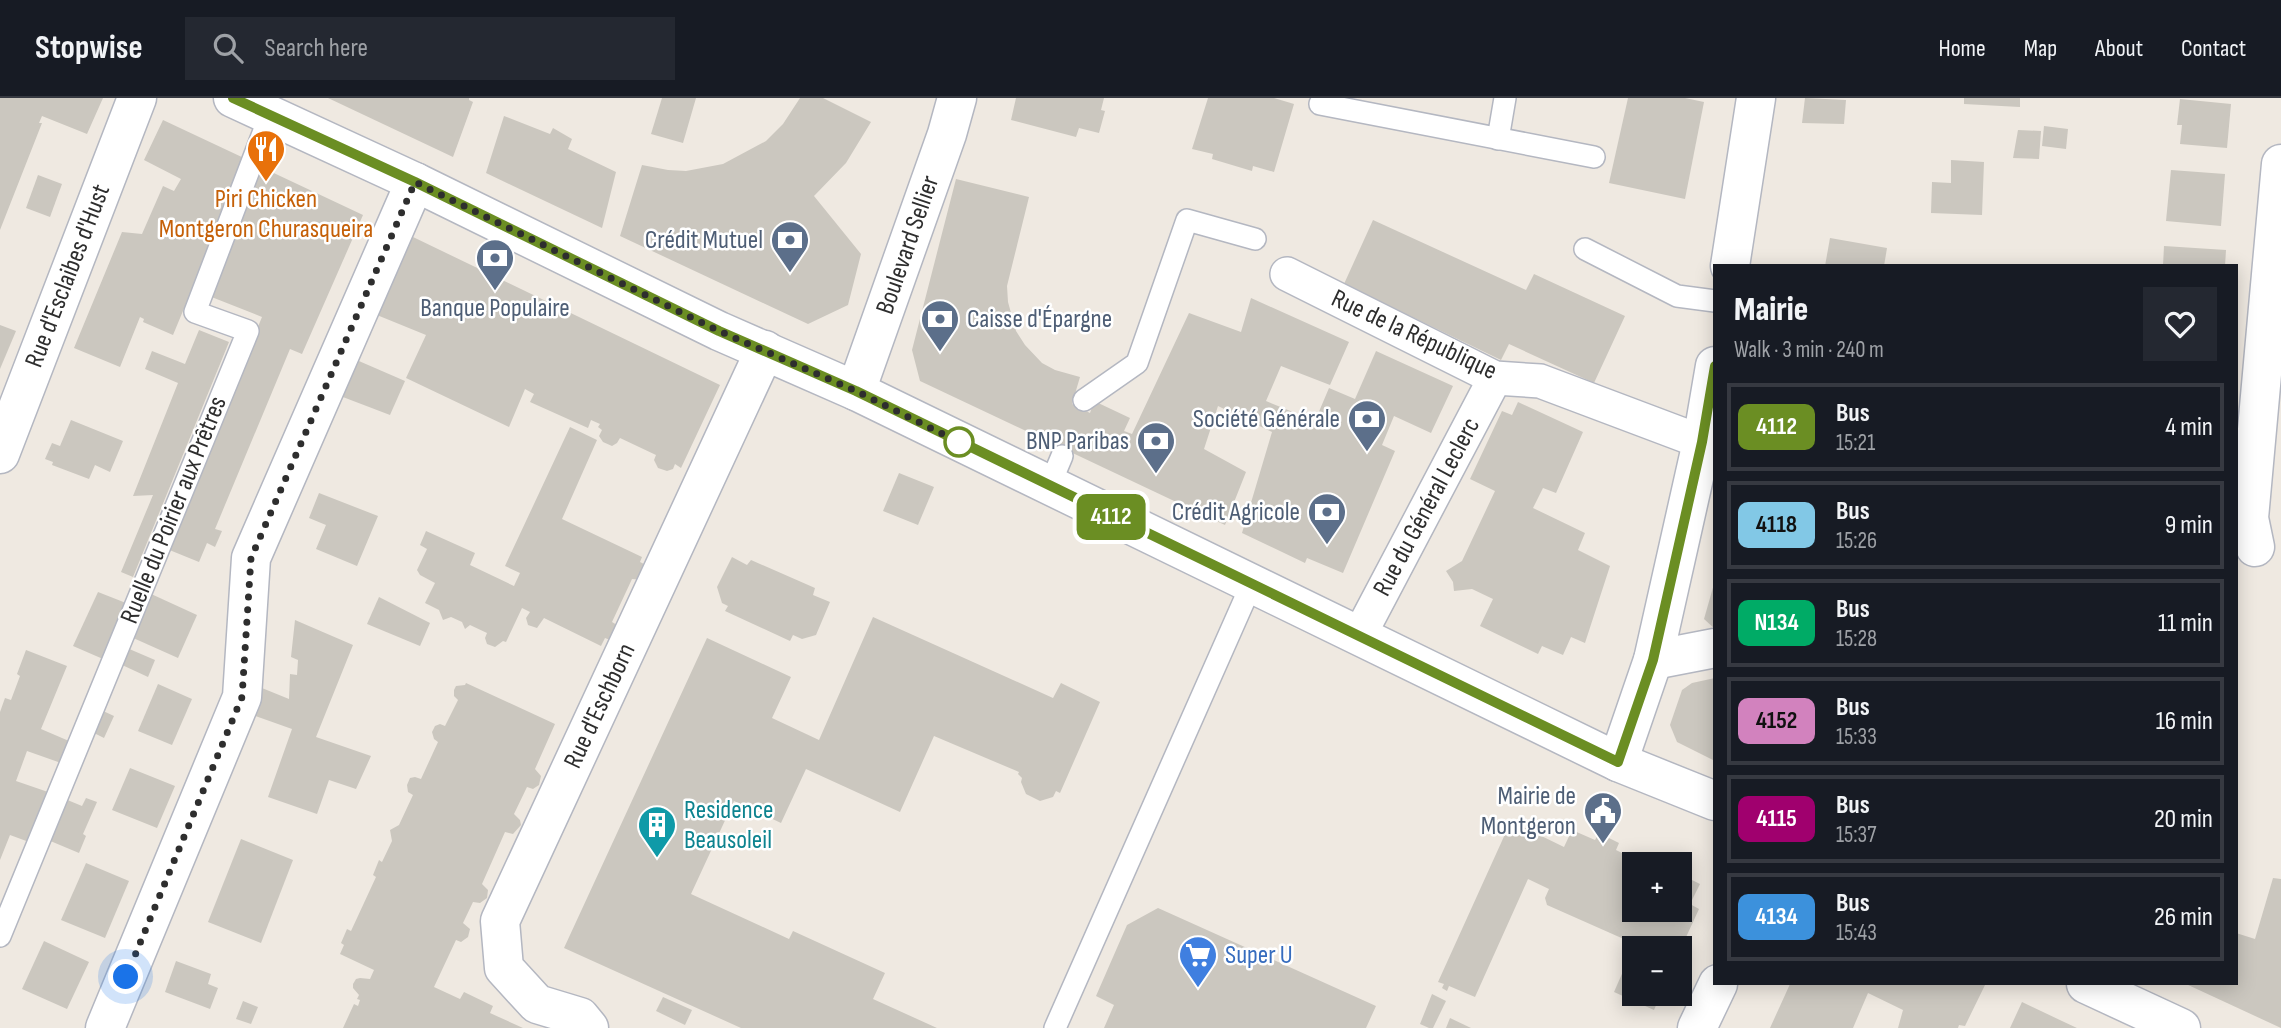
<!DOCTYPE html>
<meta charset="utf-8">
<style>
body{margin:0;font-family:"Sofia Sans Condensed",sans-serif;background:#242831;color:#f1f3f6;height:100vh;display:flex;flex-direction:column;font-size:26px;white-space:nowrap}
*{box-sizing:border-box;margin:0}
p{font-size:23px;color:#9ea1a6}
.icon{flex:none;width:38px;height:38px;fill:none;stroke:currentColor;stroke-width:2;stroke-linecap:round;stroke-linejoin:round}
.map{position:relative;flex:1;overflow:hidden}
.sheet{position:absolute;left:1713px;top:166px;width:525px;height:721px;display:flex;flex-direction:column;background:#171b24;border-radius:0px;box-shadow:0 4px 18px #0003}
.sheet>*{flex:none}
.badge{padding:0 14px;border-radius:10px;font-size:24px;line-height:46px}
.controls{position:absolute;left:1622px;top:754px;display:grid;gap:14px}
.controls a{display:grid;place-items:center;width:70px;height:70px;border-radius:0px;background:#171b24;box-shadow:0 4px 18px #0003;font-size:35px}
.you{position:absolute;width:35px;height:35px;margin:-18px;border:5px solid #fff;border-radius:50%;background:#1a73e8;box-shadow:0 0 0 10px #1a73e833}
.map>.badge{position:absolute;translate:-50% -50%;box-shadow:0 0 0 4px #fff}
.round{display:grid;place-items:center;flex:none;width:74px;height:74px;border-radius:0px;background:#242831}
.overview{display:flex;align-items:center;justify-content:space-between;height:119px;padding:0 21px}
h1{font-size:33px;font-weight:800;line-height:52px}
ul{padding:0;list-style:none}
li{display:flex;align-items:center;gap:21px;height:88px;margin:0 14px 10px;padding:0 7px;border:4px solid #363941;border-radius:0px}
li div{flex:1}
li b{display:block;font-size:26px}
li em{font-style:normal}
li .badge{min-width:77px;font-weight:700;text-align:center}
header{display:flex;align-items:center;gap:42px;box-sizing:border-box;height:98px;padding:0 35px;background:#171b24;border-bottom:2px solid #363941}
header strong{font-size:33px}
nav{display:flex;gap:38px;margin-inline-start:auto;font-size:24px}
.search{width:490px;height:63px;background:#242831;display:flex;align-items:center;gap:18px;box-sizing:border-box;padding:0 24px;border-radius:0px;color:#9ea1a6;font-size:26px}
.map>svg:first-child{display:block}
.building{fill:#cbc7bf}
.lines{fill:none;stroke-linecap:round;stroke-linejoin:round}
.service-casing{stroke:#b4b7c1;stroke-width:24}
.pedestrian-casing{stroke:#b4b7c1;stroke-width:36}
.minor-casing{stroke:#b4b7c1;stroke-width:41}
.tertiary-casing{stroke:#b4b7c1;stroke-width:41}
.secondary-casing{stroke:#b4b7c1;stroke-width:41}
.service{stroke:#fff;stroke-width:21}
.pedestrian{stroke:#fff;stroke-width:33}
.minor{stroke:#fff;stroke-width:38}
.tertiary{stroke:#fff;stroke-width:38}
.secondary{stroke:#fff;stroke-width:38}
.line-casing{stroke:#fff;stroke-width:16}
.line{stroke:#6b8e23;stroke-width:10}
.walk{stroke:#2e2e2e;stroke-width:7;stroke-dasharray:0 12.6}
.stop-dot{fill:#fff;stroke:#6b8e23;stroke-width:3.5}
.labels{text-anchor:middle;dominant-baseline:central;stroke-width:5;stroke-linejoin:round;paint-order:stroke}
.food-label{font-size:26px;fill:#c56008;stroke:#fff}
.service-label{font-size:26px;fill:#4e5e75;stroke:#fff;text-anchor:end}
.street-label{font-size:26px;fill:#2e2e2e;stroke:#fff}
.culture-label{font-size:26px;fill:#0d838f;stroke:#fff;text-anchor:start}
.shop-label{font-size:26px;fill:#366cbe;stroke:#fff;text-anchor:start}
</style>
<header>
<strong>Stopwise</strong>
<div class="search"><svg class="icon" aria-label="search" viewBox="0 0 24 24"><circle cx="10" cy="10" r="6"/><path d="M15 15l6 6"/></svg>Search here</div>
<nav><a>Home</a><a>Map</a><a>About</a><a>Contact</a></nav>
</header>
<div class="map">
<svg width="2281" height="930" viewBox="0 0 2281 930">
<rect width="100%" height="100%" fill="#efe9e1"/>
<g class="building">
<path d="M 0,0 L 103,0 L 87,36 L 42,18 L 39,25 L 42,25 L 0,132 Z"/>
<path d="M 328,0 L 469,0 L 469,2 L 473,4 L 453,59 Z"/>
<path d="M 662,0 L 696,0 L 683,45 L 651,36 Z"/>
<path d="M 800,0 L 823,0 L 871,24 L 846,65 L 814,98 L 861,156 L 848,207 L 808,226 L 620,138 L 642,67 L 668,72 L 686,73 L 723,66 L 766,43 L 783,26 Z"/>
<path d="M 1016,0 L 1104,0 L 1101,12 L 1105,13 L 1099,35 L 1079,30 L 1076,39 L 1011,22 Z"/>
<path d="M 1208,0 L 1274,0 L 1294,6 L 1274,74 L 1253,68 L 1252,73 L 1212,61 L 1213,56 L 1192,51 Z"/>
<path d="M 1628,0 L 1685,0 L 1704,4 L 1685,101 L 1609,85 Z"/>
<path d="M 1805,0 L 1846,2 L 1844,26 L 1802,25 Z"/>
<path d="M 1964,0 L 2020,0 L 2020,9 L 1964,6 Z"/>
<path d="M 2180,1 L 2231,6 L 2227,50 L 2180,46 L 2182,27 L 2177,27 Z"/>
<path d="M 504,18 L 550,36 L 553,30 L 572,41 L 568,51 L 616,74 L 602,130 L 486,75 Z"/>
<path d="M 163,22 L 246,61 L 173,237 L 143,224 L 144,221 L 140,219 L 120,269 L 74,250 L 122,134 L 142,136 L 163,88 L 174,93 L 181,81 L 144,62 Z"/>
<path d="M 2044,28 L 2068,31 L 2066,51 L 2042,48 Z"/>
<path d="M 2018,32 L 2041,33 L 2039,61 L 2013,60 Z"/>
<path d="M 1951,62 L 1984,64 L 1982,117 L 1931,115 L 1932,84 L 1951,85 Z"/>
<path d="M 261,69 L 363,117 L 302,256 L 290,251 L 215,431 L 222,433 L 215,449 L 207,445 L 199,464 L 167,451 L 262,219 L 209,198 Z"/>
<path d="M 2171,72 L 2225,76 L 2221,128 L 2166,123 Z"/>
<path d="M 38,77 L 62,86 L 50,119 L 26,110 Z"/>
<path d="M 956,81 L 1029,99 L 1007,188 L 1008,204 L 1016,233 L 1025,247 L 1042,265 L 1055,272 L 1080,279 L 1072,306 L 1090,315 L 1094,303 L 1130,320 L 1124,333 L 1132,336 L 1189,215 L 1241,234 L 1251,200 L 1349,244 L 1330,287 L 1281,268 L 1266,303 L 1315,323 L 1329,290 L 1355,301 L 1376,253 L 1453,288 L 1431,335 L 1394,318 L 1382,347 L 1395,353 L 1343,475 L 1307,460 L 1305,465 L 1242,435 L 1272,334 L 1218,308 L 1204,351 L 1246,374 L 1225,427 L 920,283 L 912,252 Z"/>
<path d="M 1373,122 L 1526,192 L 1534,176 L 1625,218 L 1594,285 L 1509,246 L 1501,262 L 1344,186 Z"/>
<path d="M 413,139 L 720,287 L 681,370 L 675,366 L 673,371 L 667,373 L 658,370 L 654,362 L 656,357 L 620,340 L 617,345 L 612,348 L 603,344 L 599,338 L 602,332 L 598,329 L 600,326 L 591,322 L 588,330 L 530,304 L 534,296 L 525,291 L 509,329 L 406,280 L 426,237 L 372,215 L 403,143 Z"/>
<path d="M 1830,140 L 1887,150 L 1884,168 L 1825,168 Z"/>
<path d="M 2164,148 L 2226,152 L 2225,168 L 2163,168 Z"/>
<path d="M 0,227 L 16,233 L 0,271 Z"/>
<path d="M 199,232 L 229,244 L 133,479 L 121,474 L 153,397 L 133,398 L 178,285 L 145,271 L 152,253 L 185,266 Z"/>
<path d="M 352,260 L 405,283 L 390,317 L 335,296 Z"/>
<path d="M 1518,304 L 1583,334 L 1556,395 L 1543,390 L 1533,410 L 1585,435 L 1578,452 L 1610,468 L 1585,545 L 1571,539 L 1563,557 L 1542,548 L 1538,556 L 1480,528 L 1493,501 L 1472,491 L 1454,493 L 1453,484 L 1446,473 L 1462,463 L 1495,393 L 1470,381 L 1502,313 L 1512,317 Z"/>
<path d="M 71,322 L 123,343 L 110,374 L 95,367 L 89,381 L 52,367 L 53,364 L 45,361 L 52,345 L 60,348 Z"/>
<path d="M 570,329 L 597,342 L 562,421 L 642,459 L 640,464 L 644,466 L 647,472 L 643,482 L 632,481 L 612,524 L 617,527 L 610,542 L 605,540 L 601,548 L 544,520 L 537,530 L 528,527 L 526,520 L 530,514 L 522,510 L 506,544 L 503,543 L 495,549 L 487,546 L 485,540 L 487,535 L 470,527 L 465,531 L 462,524 L 451,519 L 443,522 L 439,512 L 425,505 L 435,485 L 420,477 L 417,472 L 427,451 L 420,447 L 426,433 L 475,455 L 470,467 L 514,488 L 520,475 L 505,468 Z"/>
<path d="M 899,375 L 934,389 L 918,427 L 883,413 Z"/>
<path d="M 319,395 L 378,418 L 357,468 L 316,451 L 326,427 L 309,420 Z"/>
<path d="M 732,459 L 747,467 L 751,462 L 815,490 L 813,497 L 830,504 L 816,537 L 802,541 L 793,537 L 790,543 L 725,513 L 728,508 L 722,505 L 717,489 Z"/>
<path d="M 1714,486 L 1715,486 L 1715,531 L 1704,521 Z"/>
<path d="M 98,494 L 126,505 L 103,561 L 73,548 Z"/>
<path d="M 149,495 L 197,517 L 178,560 L 131,539 Z"/>
<path d="M 379,499 L 430,525 L 420,548 L 367,526 Z"/>
<path d="M 873,519 L 1053,600 L 1061,585 L 1100,604 L 1060,695 L 1056,693 L 1053,699 L 1040,703 L 1026,696 L 1021,684 L 1022,680 L 1018,676 L 1019,674 L 934,638 L 900,714 L 806,671 L 781,725 L 734,703 L 691,796 L 789,841 L 793,833 L 885,875 L 873,901 L 937,930 L 741,930 L 564,850 L 707,540 L 791,579 L 772,620 L 819,642 Z"/>
<path d="M 295,522 L 353,547 L 316,639 L 371,658 L 356,691 L 329,682 L 317,716 L 268,699 L 292,631 L 250,616 L 257,588 L 289,601 L 290,576 L 297,577 L 298,562 L 291,559 Z"/>
<path d="M 127,550 L 155,562 L 148,579 L 120,566 Z"/>
<path d="M 26,552 L 67,568 L 41,631 L 69,643 L 61,665 L 27,653 L 16,683 L 48,694 L 29,744 L 10,737 L 0,762 L 0,614 L 5,600 L 11,602 L 20,578 L 17,576 Z"/>
<path d="M 1715,580 L 1715,663 L 1677,644 L 1670,627 L 1682,592 L 1692,585 Z"/>
<path d="M 466,585 L 555,626 L 535,671 L 541,678 L 539,687 L 533,691 L 527,689 L 514,716 L 520,722 L 521,727 L 513,736 L 505,734 L 482,786 L 488,792 L 487,800 L 480,805 L 473,804 L 463,825 L 470,831 L 468,839 L 461,844 L 456,842 L 434,889 L 460,901 L 464,894 L 493,908 L 490,915 L 523,930 L 343,930 L 354,906 L 358,908 L 360,902 L 357,901 L 359,897 L 353,890 L 353,886 L 356,881 L 360,880 L 370,881 L 374,872 L 340,856 L 344,847 L 341,845 L 347,831 L 351,833 L 376,779 L 373,777 L 379,762 L 382,764 L 392,743 L 390,732 L 399,727 L 413,697 L 408,694 L 407,687 L 410,680 L 415,679 L 421,681 L 438,644 L 434,641 L 432,634 L 435,628 L 440,626 L 445,628 L 458,602 L 454,598 L 454,592 L 456,588 L 465,587 Z"/>
<path d="M 158,586 L 192,601 L 172,647 L 138,633 Z"/>
<path d="M 101,612 L 114,618 L 104,640 L 92,634 Z"/>
<path d="M 130,670 L 175,688 L 157,730 L 112,712 Z"/>
<path d="M 86,700 L 97,704 L 83,736 L 86,738 L 79,755 L 48,742 L 65,701 L 82,708 Z"/>
<path d="M 1511,723 L 1564,749 L 1572,732 L 1595,742 L 1599,735 L 1619,745 L 1616,752 L 1638,763 L 1630,778 L 1634,780 L 1634,812 L 1680,812 L 1680,776 L 1700,786 L 1690,806 L 1699,811 L 1681,850 L 1634,850 L 1634,896 L 1661,896 L 1654,912 L 1614,894 L 1635,846 L 1547,807 L 1545,800 L 1549,791 L 1528,781 L 1475,899 L 1449,888 L 1447,893 L 1442,890 L 1444,886 L 1438,884 Z"/>
<path d="M 241,741 L 293,762 L 261,845 L 208,824 Z"/>
<path d="M 86,765 L 129,783 L 105,840 L 61,822 Z"/>
<path d="M 2273,780 L 2281,781 L 2281,930 L 2186,886 L 2236,886 L 2236,835 L 2255,841 Z"/>
<path d="M 1158,810 L 1376,908 L 1366,930 L 1104,930 L 1114,907 L 1096,898 L 1127,827 Z"/>
<path d="M 44,843 L 89,864 L 67,911 L 22,891 Z"/>
<path d="M 176,863 L 211,876 L 208,886 L 218,890 L 210,911 L 165,894 Z"/>
<path d="M 1790,886 L 1982,886 L 1985,887 L 1965,928 L 1959,927 L 1958,930 L 1898,930 L 1903,912 L 1868,895 L 1853,930 L 1770,930 Z"/>
<path d="M 1432,896 L 1446,903 L 1433,930 L 1429,930 L 1420,926 Z"/>
<path d="M 663,899 L 692,912 L 685,927 L 656,913 Z"/>
<path d="M 243,903 L 258,909 L 251,926 L 236,921 Z"/>
<path d="M 2022,904 L 2062,923 L 2077,930 L 2010,930 Z"/>
<path d="M 1450,920 L 1471,930 L 1446,930 Z"/>
</g>
<g class="lines">
<defs>
<g id="service">
<path d="M 1320,6 L 1594,59"/>
<path d="M 1498,41 L 1505,0"/>
<path d="M 1585,151 L 1677,198 L 1715,203"/>
<path d="M 1084,302 L 1137,265 L 1187,122 L 1255,141"/>
<path d="M 1049,389 L 1062,358"/>
<path d="M 0,838 L 248,233 L 195,214 L 270,17"/>
<path d="M 1055,930 L 1252,485"/>
</g>
<g id="pedestrian">
<path d="M 1287,176 L 1495,280 L 1540,283 L 1702,344"/>
<path d="M 1359,538 L 1495,280"/>
</g>
<g id="minor">
<path d="M 856,293 L 947,36 L 957,0"/>
<path d="M 0,356 L 137,0"/>
<path d="M 2255,449 L 2249,420 L 2281,66"/>
<path d="M 1653,562 L 1715,550"/>
<path d="M 105,930 L 242,599 L 251,460 L 415,84"/>
<path d="M 589,930 L 580,919 L 537,906 L 504,870 L 500,823 L 765,252"/>
<path d="M 1697,930 L 1718,886"/>
</g>
<g id="tertiary">
<path d="M 1730,168 L 1756,0"/>
<path d="M 1618,664 L 1653,562 L 1702,344 L 1715,268"/>
</g>
<g id="secondary">
<path d="M 233,0 L 415,84 L 719,233 L 856,293 L 1618,664 L 1715,703"/>
<path d="M 2086,886 L 2181,930"/>
</g>
</defs>
<use href="#service" class="service-casing"/>
<use href="#pedestrian" class="pedestrian-casing"/>
<use href="#minor" class="minor-casing"/>
<use href="#tertiary" class="tertiary-casing"/>
<use href="#secondary" class="secondary-casing"/>
<use href="#service" class="service"/>
<use href="#pedestrian" class="pedestrian"/>
<use href="#minor" class="minor"/>
<use href="#tertiary" class="tertiary"/>
<use href="#secondary" class="secondary"/>
</g>
<g class="lines">
<defs>
<path id="line" d="M 233,0 L 415,84 L 719,233 L 856,293 L 1618,664 L 1653,562 L 1702,344 L 1715,268"/>
</defs>
<use href="#line" class="line-casing"/>
<use href="#line" class="line"/>
<path class="walk" d="M 126,879 L 242,599 L 251,460 L 415,84 L 719,233 L 856,293 L 959,344"/>
</g>
<defs>
<symbol id="restaurant-pin" viewBox="-11 -11 22 30"><path d="M0 17L-7.5 6A9.5 9.5 0 1 1 7.5 6Z" fill="#e8710a" stroke="#fff"/><path d="M-5-6h1v4h1v-4h1v4h1v-4h1v5L-1.5 .5V6h-2V.5L-5-1ZM5-6V6H3V1.5H1.5Q1.5-4 5-6Z" fill="#fff"/></symbol>
<symbol id="bank-pin" viewBox="-11 -11 22 30"><path d="M0 17L-7.5 6A9.5 9.5 0 1 1 7.5 6Z" fill="#5c6f8a" stroke="#fff"/><path d="M-6-4H6V4H-6ZM0-2.3a2.3 2.3 0 1 0 0 4.6a2.3 2.3 0 1 0 0-4.6Z" fill="#fff"/></symbol>
<symbol id="civic-pin" viewBox="-11 -11 22 30"><path d="M0 17L-7.5 6A9.5 9.5 0 1 1 7.5 6Z" fill="#5c6f8a" stroke="#fff"/><path d="M-.6-6.5H3V-4.5H.6V-3L4-1V1h2V6H-6V1h2V-1L-.6-3ZM-1.2 2.5V6h2.4V2.5Z" fill="#fff"/></symbol>
<symbol id="building-pin" viewBox="-11 -11 22 30"><path d="M0 17L-7.5 6A9.5 9.5 0 1 1 7.5 6Z" fill="#0f9aa8" stroke="#fff"/><path d="M-4-6H4V6H1V3H-1V6H-4ZM-2.5-4.3h1.7v1.8h-1.7ZM.8-4.3h1.7v1.8H.8ZM-2.5-1h1.7V.8h-1.7ZM.8-1h1.7V.8H.8Z" fill="#fff"/></symbol>
<symbol id="supermarket-pin" viewBox="-11 -11 22 30"><path d="M0 17L-7.5 6A9.5 9.5 0 1 1 7.5 6Z" fill="#3f7fe0" stroke="#fff"/><path d="M-6-5.5h2.5l.6 2H6L4.5 2H-2.5L-4.4-4H-6ZM-1.5 3.2a1.3 1.3 0 1 0 .1 0ZM3 3.2a1.3 1.3 0 1 0 .1 0Z" fill="#fff"/></symbol>
</defs>
<g fill-rule="evenodd">
<use href="#restaurant-pin" x="244" y="29" width="44" height="60"/>
<use href="#bank-pin" x="768" y="120" width="44" height="60"/>
<use href="#bank-pin" x="473" y="138" width="44" height="60"/>
<use href="#bank-pin" x="918" y="199" width="44" height="60"/>
<use href="#bank-pin" x="1345" y="299" width="44" height="60"/>
<use href="#bank-pin" x="1134" y="321" width="44" height="60"/>
<use href="#bank-pin" x="1305" y="392" width="44" height="60"/>
<use href="#civic-pin" x="1581" y="691" width="44" height="60"/>
<use href="#building-pin" x="635" y="705" width="44" height="60"/>
<use href="#supermarket-pin" x="1176" y="835" width="44" height="60"/>
</g>
<circle class="stop-dot" cx="959" cy="344" r="14"/>
<g class="labels">
<g class="food-label">
<text x="266" y="101">Piri Chicken<tspan x="266" dy="30">Montgeron Churasqueira</tspan></text>
</g>
<g class="service-label">
<text x="763" y="142">Crédit Mutuel</text>
<text x="495" y="210" text-anchor="middle">Banque Populaire</text>
<text x="967" y="221" text-anchor="start">Caisse d'Épargne</text>
<text x="1340" y="321">Société Générale</text>
<text x="1129" y="343">BNP Paribas</text>
<text x="1300" y="414">Crédit Agricole</text>
<text x="1576" y="698">Mairie de<tspan x="1576" dy="30">Montgeron</tspan></text>
</g>
<g class="street-label">
<text transform="translate(908 147) rotate(-71)">Boulevard Sellier</text>
<text transform="translate(68 178) rotate(-69)">Rue d'Esclaibes d'Hust</text>
<text transform="translate(1414 237) rotate(25)">Rue de la République</text>
<text transform="translate(1427 409) rotate(-62)">Rue du Général Leclerc</text>
<text transform="translate(174 412) rotate(-68)">Ruelle du Poirier aux Prêtres</text>
<text transform="translate(600 608) rotate(-65)">Rue d'Eschborn</text>
</g>
<g class="culture-label">
<text x="684" y="712">Residence<tspan x="684" dy="30">Beausoleil</tspan></text>
</g>
<g class="shop-label">
<text x="1225" y="857">Super U</text>
</g>
</g>
</svg>
<div class="controls">
<a>+</a>
<a>−</a>
</div>
<div class="you" style="left:126px;top:879px"></div>
<b class="badge" style="left:1111px;top:419px;background:#6b8e23;color:#fff">4112</b>
<section class="sheet">
<div class="overview"><div><h1>Mairie</h1><p>Walk · 3 min · 240 m</p></div><a class="round"><svg class="icon" aria-label="heart" viewBox="0 0 24 24"><path d="M12 20l-8-8c-3-5 5-10 8-4 3-6 11-1 8 4z"/></svg></a></div>
<ul>
<li><span class="badge" style="background:#6b8e23;color:#fff">4112</span><div><b>Bus</b><p>15:21</p></div><em>4 min</em></li>
<li><span class="badge" style="background:#82c8e6;color:#111">4118</span><div><b>Bus</b><p>15:26</p></div><em>9 min</em></li>
<li><span class="badge" style="background:#00ab66;color:#fff">N134</span><div><b>Bus</b><p>15:28</p></div><em>11 min</em></li>
<li><span class="badge" style="background:#d282be;color:#111">4152</span><div><b>Bus</b><p>15:33</p></div><em>16 min</em></li>
<li><span class="badge" style="background:#a0006e;color:#fff">4115</span><div><b>Bus</b><p>15:37</p></div><em>20 min</em></li>
<li><span class="badge" style="background:#3c91dc;color:#fff">4134</span><div><b>Bus</b><p>15:43</p></div><em>26 min</em></li>
</ul>
</section>
</div>
